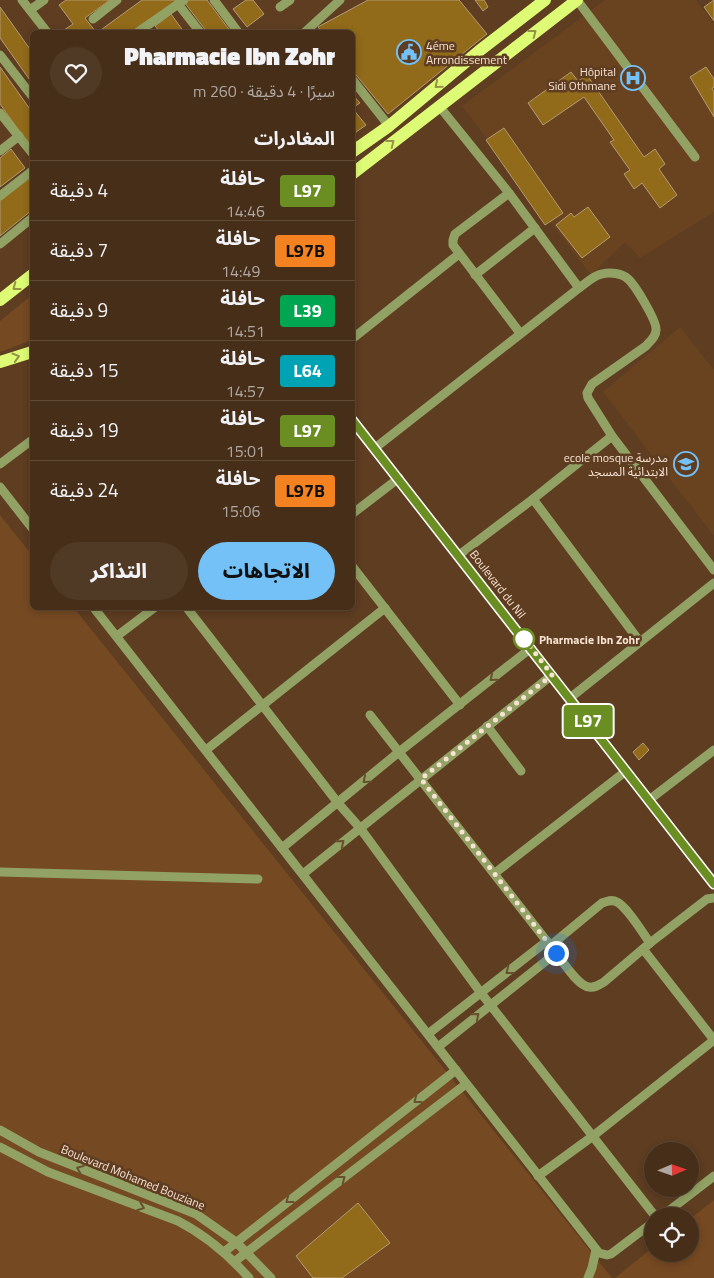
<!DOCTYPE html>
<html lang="ar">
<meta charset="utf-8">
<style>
body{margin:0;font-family:"Titillium Web","Noto Sans Arabic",sans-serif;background:#503a26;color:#f1f3f6;direction:rtl;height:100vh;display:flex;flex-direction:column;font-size:19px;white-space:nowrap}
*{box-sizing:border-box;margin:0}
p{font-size:16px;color:#b0a8a2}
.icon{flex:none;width:28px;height:28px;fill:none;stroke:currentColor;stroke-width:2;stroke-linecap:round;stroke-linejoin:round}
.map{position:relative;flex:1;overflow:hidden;direction:ltr}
.side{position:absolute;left:30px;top:30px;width:325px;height:580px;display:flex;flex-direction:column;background:#462e19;border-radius:8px;box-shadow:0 2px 8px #0003,0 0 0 1px #5e4a38;direction:rtl}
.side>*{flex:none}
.badge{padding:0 10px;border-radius:4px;font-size:18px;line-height:32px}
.needle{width:32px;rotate:88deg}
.fabs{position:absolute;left:644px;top:1142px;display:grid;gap:10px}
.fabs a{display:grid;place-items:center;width:55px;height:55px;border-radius:50%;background:#462e19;box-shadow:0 2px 8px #0003,0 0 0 1px #5e4a38;font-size:25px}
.you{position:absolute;width:25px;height:25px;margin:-12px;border:4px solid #fff;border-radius:50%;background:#1a73e8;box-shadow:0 0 0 8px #1a73e833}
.map>.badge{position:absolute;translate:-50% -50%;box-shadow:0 0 0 2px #fff}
h2{padding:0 20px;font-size:19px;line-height:45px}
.round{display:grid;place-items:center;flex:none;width:52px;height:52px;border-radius:26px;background:#503a26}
.summary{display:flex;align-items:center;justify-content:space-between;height:85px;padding:0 20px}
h1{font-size:24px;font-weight:800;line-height:38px}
.button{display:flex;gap:10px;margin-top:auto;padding:10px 20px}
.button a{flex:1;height:58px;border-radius:30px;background:#73c1f6;color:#111;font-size:20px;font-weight:800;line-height:58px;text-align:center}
.button a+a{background:#503a26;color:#f1f3f6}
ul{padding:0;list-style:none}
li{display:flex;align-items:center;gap:15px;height:60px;padding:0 20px;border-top:1px solid #5e4a38}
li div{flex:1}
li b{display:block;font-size:19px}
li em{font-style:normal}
li .badge{min-width:55px;font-weight:700;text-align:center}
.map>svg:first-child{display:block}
.built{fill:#694220}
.green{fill:#754922}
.building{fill:#916a1a;stroke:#b39b73}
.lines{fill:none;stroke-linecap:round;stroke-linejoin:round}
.minor{stroke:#92a164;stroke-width:9}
.major{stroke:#defb76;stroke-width:12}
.oneway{stroke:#989247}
.oneway2{stroke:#68512e}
.line-casing{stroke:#fff;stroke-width:11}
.line{stroke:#6b8e23;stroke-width:8}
.walk{stroke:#f8e3d3;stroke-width:5;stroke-dasharray:0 9}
.stop-dot{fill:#fff;stroke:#6b8e23;stroke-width:2.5}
.labels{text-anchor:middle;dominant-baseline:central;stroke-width:5;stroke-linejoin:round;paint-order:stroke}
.poi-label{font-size:12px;fill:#f8e3d3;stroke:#5e3d21;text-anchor:end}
.street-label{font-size:12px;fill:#f8e3d3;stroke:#5e3d21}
.stop-label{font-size:12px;font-weight:bold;fill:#f8e3d3;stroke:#5e3d21;text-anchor:start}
</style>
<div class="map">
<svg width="714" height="1278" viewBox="0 0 714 1278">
<rect width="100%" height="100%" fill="#5e3d21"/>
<g class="built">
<path d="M 605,0 L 696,0 L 714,24 L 714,212 L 640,258 L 625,242 L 591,275 L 462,106 Z"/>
<path d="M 680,327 L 714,370 L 714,536 L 603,392 Z"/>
</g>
<g class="green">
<path d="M 32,295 L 32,340 L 0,352 L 0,321 Z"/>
<path d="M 0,515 L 32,555 L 32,608 L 74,608 L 612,1278 L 0,1278 Z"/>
<path d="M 714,1200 L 714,1278 L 615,1278 L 652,1248 L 652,1254 L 690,1254 L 690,1219 Z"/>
</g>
<g class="building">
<path d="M 66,0 L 110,0 L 85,18 L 96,32 L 66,32 L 64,30 L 73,24 L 59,5 Z"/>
<path d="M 142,0 L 177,0 L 133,32 L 98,32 Z"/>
<path d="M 187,0 L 207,0 L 231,32 L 207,32 L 184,2 Z"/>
<path d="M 246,0 L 253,0 L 264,14 L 247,27 L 233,9 Z"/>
<path d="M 368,0 L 459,0 L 487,34 L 388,114 L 352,70 L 352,32 L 322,32 L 318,27 Z"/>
<path d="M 475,0 L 484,0 L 488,7 L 483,11 Z"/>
<path d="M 714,0 L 714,21 L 704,7 Z"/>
<path d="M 0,7 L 32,52 L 32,83 L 0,38 Z"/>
<path d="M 171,14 L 184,32 L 160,32 L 155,26 Z"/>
<path d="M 0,67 L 32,112 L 32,149 L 0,104 Z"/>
<path d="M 706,67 L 714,79 L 714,87 L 712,88 L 714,92 L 714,117 L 690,77 Z"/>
<path d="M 571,72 L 578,81 L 587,75 L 644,157 L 655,149 L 665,164 L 659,169 L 677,195 L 660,208 L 642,183 L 634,189 L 624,174 L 630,170 L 610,142 L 614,140 L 584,97 L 543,125 L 528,103 Z"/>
<path d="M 352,94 L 360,103 L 352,108 Z"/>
<path d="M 352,108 L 366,125 L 352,135 Z"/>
<path d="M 504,128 L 563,213 L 545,225 L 486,140 Z"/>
<path d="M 11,149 L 25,168 L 0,187 L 0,158 Z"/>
<path d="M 31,175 L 32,177 L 32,210 L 0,236 L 0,200 Z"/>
<path d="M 588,207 L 610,237 L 582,258 L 556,225 L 571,213 L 574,217 Z"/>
<path d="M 643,743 L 649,750 L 639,760 L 633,752 Z"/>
<path d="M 358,1203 L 390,1243 L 342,1278 L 313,1278 L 296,1256 Z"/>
</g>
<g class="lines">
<g class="minor">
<path d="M 22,0 L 47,32"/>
<path d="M 214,0 L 238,32"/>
<path d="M 577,0 L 695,157"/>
<path d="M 178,4 L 200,32"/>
<path d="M 280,7 L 290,0"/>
<path d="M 30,10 L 44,0"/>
<path d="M 93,19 L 117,0"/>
<path d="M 138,32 L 184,0"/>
<path d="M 305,32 L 340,0"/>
<path d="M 0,55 L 32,96"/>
<path d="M 352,79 L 389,126"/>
<path d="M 439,106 L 509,193 L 579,288"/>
<path d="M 0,113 L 32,153"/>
<path d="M 0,151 L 19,136"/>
<path d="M 509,193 L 455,234 L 453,240 L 453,245 L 520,333"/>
<path d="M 0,196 L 32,171"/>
<path d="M 0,244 L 32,218"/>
<path d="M 475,275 L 535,228"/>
<path d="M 352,339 L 459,254"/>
<path d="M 352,420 L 714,884"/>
<path d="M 375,448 L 579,288 C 585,284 594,275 602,274 C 610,272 622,273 628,279 C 635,285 657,321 656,330 C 656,337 650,341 646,346 L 592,384 L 587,393 L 588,398 L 612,436 L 714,570"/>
<path d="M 0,464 L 32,440"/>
<path d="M 0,487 L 32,528"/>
<path d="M 533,499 L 640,642"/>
<path d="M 352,514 L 399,478"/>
<path d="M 459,555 L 533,499 L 612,436"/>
<path d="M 352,566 L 460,705"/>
<path d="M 94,608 L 599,1253 L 607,1255 L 611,1254 L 652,1223"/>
<path d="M 187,608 L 338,803 L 360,828 L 481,993 L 655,1216"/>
<path d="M 117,636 L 154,608"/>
<path d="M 570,698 L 714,583"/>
<path d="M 370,715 L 556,953 C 563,962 578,986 589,987 C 595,988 599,985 604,982 L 650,943 L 707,899 L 714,898"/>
<path d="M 487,726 L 521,771"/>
<path d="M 206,750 L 385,608"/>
<path d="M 649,800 L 714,750"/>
<path d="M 282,848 L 399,752 L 531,648"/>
<path d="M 0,872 L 258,879"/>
<path d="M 495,873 L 626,771"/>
<path d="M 303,874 L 552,675"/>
<path d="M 550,946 L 602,903 C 607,901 612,899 617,902 C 628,908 642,932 650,943"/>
<path d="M 643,949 L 714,1040"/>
<path d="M 428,1034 L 547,941"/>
<path d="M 438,1047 L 556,953"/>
<path d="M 0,1130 L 39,1152 L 196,1214 L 236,1242 L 271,1278"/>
<path d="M 0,1147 L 48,1172 L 178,1221 C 207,1236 228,1254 249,1278"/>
<path d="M 538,1176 L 593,1136 L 714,1040"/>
<path d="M 662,1216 L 714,1176"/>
<path d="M 224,1252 L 456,1070"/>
<path d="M 234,1262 L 466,1084"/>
<path d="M 588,1278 L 592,1268 L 596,1250"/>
</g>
<g class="major">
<path d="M 352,152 L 389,126 L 479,51 L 545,0"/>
<path d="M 352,174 L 577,0"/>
<path d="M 0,300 L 32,275"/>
<path d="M 0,362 L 32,352"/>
</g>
</g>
<defs><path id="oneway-chevron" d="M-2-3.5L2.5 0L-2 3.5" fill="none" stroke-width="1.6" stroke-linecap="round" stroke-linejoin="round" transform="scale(1.25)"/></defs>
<g class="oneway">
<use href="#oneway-chevron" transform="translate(533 33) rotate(-38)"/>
<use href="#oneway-chevron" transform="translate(438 85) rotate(140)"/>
<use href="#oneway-chevron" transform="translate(391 143) rotate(-38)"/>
<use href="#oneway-chevron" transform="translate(16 287) rotate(143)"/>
<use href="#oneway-chevron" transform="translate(16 357) rotate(-17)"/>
</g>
<g class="oneway2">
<use href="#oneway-chevron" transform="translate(493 678) rotate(141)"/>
<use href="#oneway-chevron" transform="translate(366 780) rotate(140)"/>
<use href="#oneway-chevron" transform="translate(341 843) rotate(-39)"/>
<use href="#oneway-chevron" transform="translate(509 971) rotate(142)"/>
<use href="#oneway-chevron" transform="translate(476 1016) rotate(-39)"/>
<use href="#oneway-chevron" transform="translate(417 1100) rotate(142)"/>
<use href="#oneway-chevron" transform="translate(80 1169) rotate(-158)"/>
<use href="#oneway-chevron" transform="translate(342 1179) rotate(-37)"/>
<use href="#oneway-chevron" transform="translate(289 1200) rotate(142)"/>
<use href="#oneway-chevron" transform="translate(141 1207) rotate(21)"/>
</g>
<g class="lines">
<defs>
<path id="line" d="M 352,420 L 714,884"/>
</defs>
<use href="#line" class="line-casing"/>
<use href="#line" class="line"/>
<path class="walk" d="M 524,639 L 519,632 L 552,675 L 421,779 L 556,953"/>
</g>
<defs>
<symbol id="civic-ring" viewBox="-11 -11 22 22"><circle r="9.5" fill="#5e3d21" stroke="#73c1f6" stroke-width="1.5"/><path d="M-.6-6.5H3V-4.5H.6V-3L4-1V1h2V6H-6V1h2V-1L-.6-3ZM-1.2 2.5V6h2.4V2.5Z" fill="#73c1f6"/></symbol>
<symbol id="hospital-ring" viewBox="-11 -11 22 22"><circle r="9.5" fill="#5e3d21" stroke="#73c1f6" stroke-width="1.5"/><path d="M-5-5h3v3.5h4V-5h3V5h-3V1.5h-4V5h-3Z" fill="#73c1f6"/></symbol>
<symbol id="school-ring" viewBox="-11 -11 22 22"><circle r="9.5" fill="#5e3d21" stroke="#73c1f6" stroke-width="1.5"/><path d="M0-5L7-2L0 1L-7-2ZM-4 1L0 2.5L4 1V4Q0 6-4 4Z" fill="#73c1f6"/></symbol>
</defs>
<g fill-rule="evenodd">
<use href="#civic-ring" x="395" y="38" width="28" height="28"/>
<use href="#hospital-ring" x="619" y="64" width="28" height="28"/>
<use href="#school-ring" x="672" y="450" width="28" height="28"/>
</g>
<circle class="stop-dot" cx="524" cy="639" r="10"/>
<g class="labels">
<g class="poi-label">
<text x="426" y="45" text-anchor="start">4éme<tspan x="426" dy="14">Arrondissement</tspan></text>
<text x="616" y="71">Hôpital<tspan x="616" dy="14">Sidi Othmane</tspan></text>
<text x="668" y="457">ecole mosque مدرسة<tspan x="668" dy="14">الابتدائية المسجد</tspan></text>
</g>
<g class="street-label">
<text transform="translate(498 584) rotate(52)">Boulevard du Nil</text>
<text transform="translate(133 1177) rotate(22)">Boulevard Mohamed Bouziane</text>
</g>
<g class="stop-label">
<text x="539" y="639">Pharmacie Ibn Zohr</text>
</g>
</g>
</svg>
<div class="fabs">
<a><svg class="needle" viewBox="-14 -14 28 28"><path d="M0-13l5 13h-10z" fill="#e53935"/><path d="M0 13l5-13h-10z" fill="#b0a8a2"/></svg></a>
<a><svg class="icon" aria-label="locate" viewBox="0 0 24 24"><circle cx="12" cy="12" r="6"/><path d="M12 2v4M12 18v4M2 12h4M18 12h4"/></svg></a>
</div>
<div class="you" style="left:556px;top:953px"></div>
<b class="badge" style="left:588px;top:721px;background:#6b8e23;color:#fff">L97</b>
<section class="side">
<div class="summary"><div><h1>Pharmacie Ibn Zohr</h1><p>سيرًا · 4 دقيقة · 260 m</p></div><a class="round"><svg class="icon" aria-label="heart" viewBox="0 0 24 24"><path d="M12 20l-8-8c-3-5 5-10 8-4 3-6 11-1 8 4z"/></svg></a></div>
<h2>المغادرات</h2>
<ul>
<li><span class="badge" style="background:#6b8e23;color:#fff">L97</span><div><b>حافلة</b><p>14:46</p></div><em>4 دقيقة</em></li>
<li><span class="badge" style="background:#f58220;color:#111">L97B</span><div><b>حافلة</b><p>14:49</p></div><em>7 دقيقة</em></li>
<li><span class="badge" style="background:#00a651;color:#fff">L39</span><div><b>حافلة</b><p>14:51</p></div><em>9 دقيقة</em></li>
<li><span class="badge" style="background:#00a3b4;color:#fff">L64</span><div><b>حافلة</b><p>14:57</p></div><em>15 دقيقة</em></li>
<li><span class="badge" style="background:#6b8e23;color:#fff">L97</span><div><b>حافلة</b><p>15:01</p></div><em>19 دقيقة</em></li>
<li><span class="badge" style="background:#f58220;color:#111">L97B</span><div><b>حافلة</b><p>15:06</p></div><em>24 دقيقة</em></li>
</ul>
<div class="button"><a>الاتجاهات</a><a>التذاكر</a></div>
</section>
</div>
